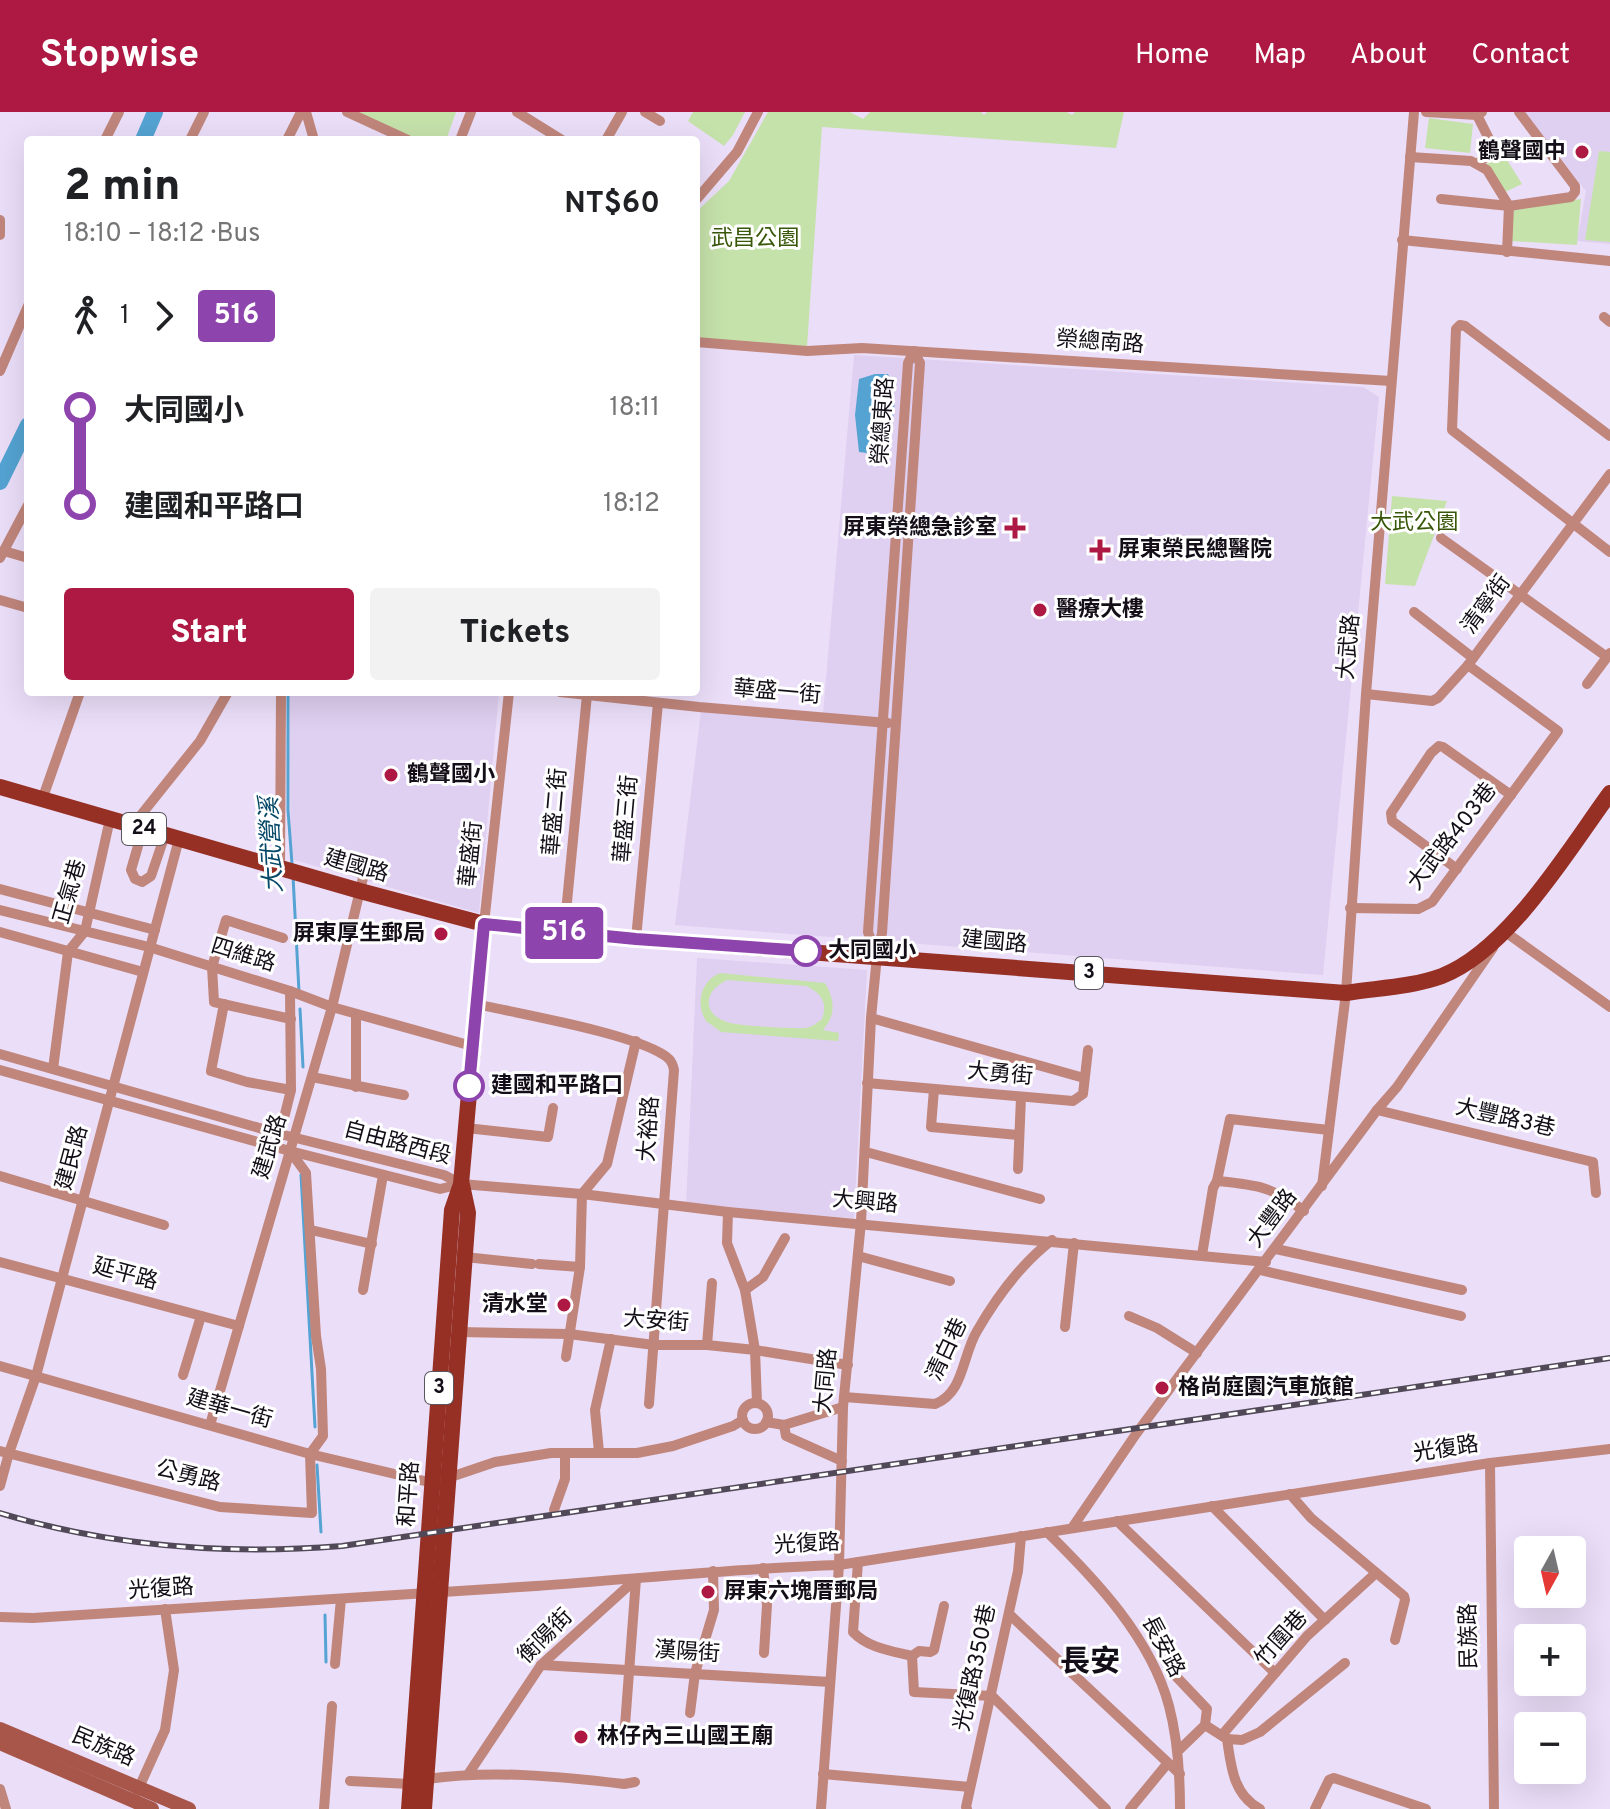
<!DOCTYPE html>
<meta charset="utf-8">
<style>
body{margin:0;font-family:Overpass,"Noto Sans TC",sans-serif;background:#f2f2f2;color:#202124;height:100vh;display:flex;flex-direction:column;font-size:30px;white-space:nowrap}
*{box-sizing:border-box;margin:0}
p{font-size:26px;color:#757577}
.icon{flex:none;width:44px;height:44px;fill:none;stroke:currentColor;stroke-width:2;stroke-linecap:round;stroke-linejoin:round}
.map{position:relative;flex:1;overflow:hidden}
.drawer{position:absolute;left:24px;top:24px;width:676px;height:560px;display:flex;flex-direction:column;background:#fff;border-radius:8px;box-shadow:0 8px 32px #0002}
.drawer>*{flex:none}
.badge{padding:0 16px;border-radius:6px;font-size:28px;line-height:52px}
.needle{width:52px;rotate:188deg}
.controls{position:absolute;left:1514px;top:1424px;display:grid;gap:16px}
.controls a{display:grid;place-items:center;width:72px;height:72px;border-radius:8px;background:#fff;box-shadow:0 8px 32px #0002;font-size:40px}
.map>.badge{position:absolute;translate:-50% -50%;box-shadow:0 0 0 4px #fff}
.legs{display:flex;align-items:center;gap:12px;height:88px;padding:0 40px;font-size:26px}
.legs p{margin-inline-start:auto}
.summary{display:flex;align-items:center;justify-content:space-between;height:136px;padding:0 40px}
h1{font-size:44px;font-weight:800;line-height:60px}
.action{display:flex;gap:16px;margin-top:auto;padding:16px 40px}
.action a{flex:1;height:92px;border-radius:8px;background:#ad1943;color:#fff;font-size:32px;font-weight:800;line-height:92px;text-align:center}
.action a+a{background:#f2f2f2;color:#202124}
ul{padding:0 40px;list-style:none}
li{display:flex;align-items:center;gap:28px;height:96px;font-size:30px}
li i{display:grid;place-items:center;width:12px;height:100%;margin:0 10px;background:currentColor}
li i::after{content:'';width:20px;height:20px;margin:-10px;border:6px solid;border-radius:50%;background:#fff}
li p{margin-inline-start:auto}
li:first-child i{background:linear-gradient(#0000 50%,currentColor 0)}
li:last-child i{background:linear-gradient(currentColor 50%,#0000 0)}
header{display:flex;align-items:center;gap:48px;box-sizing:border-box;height:112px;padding:0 40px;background:#ad1943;color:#fff}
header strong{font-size:38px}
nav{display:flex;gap:44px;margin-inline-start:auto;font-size:28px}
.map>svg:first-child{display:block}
.built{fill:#dfcff0}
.green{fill:#c6e2ab;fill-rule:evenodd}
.water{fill:#54a3d2}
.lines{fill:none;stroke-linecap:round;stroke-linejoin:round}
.stream{stroke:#54a3d2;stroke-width:3}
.river{stroke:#54a3d2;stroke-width:16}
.street{stroke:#c0867c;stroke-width:10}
.secondary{stroke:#a9564a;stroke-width:14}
.primary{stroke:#963024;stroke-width:16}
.rail-casing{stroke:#514958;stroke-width:6}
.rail{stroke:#fff;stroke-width:3;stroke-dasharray:9;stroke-linecap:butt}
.line-1-casing{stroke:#fff;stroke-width:18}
.line-1{stroke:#8e44ad;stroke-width:12}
.poi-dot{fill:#ad1943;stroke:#fff;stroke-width:3}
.stop-1-dot{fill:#fff;stroke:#8e44ad;stroke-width:4}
.labels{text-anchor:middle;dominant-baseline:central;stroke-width:6;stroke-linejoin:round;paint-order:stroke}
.shield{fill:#fff;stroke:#5a565d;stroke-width:2}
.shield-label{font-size:20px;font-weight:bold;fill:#130e17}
.poi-label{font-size:22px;font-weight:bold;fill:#130e17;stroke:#fff;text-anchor:start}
.park-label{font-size:22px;fill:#385708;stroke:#fff}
.street-label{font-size:22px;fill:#130e17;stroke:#fff}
.stop-label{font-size:22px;font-weight:bold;fill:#130e17;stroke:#fff;text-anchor:start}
.water-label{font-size:24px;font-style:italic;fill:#054868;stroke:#fff}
.district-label{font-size:30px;font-weight:bold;fill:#130e17;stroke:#fff}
</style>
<header>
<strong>Stopwise</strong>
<nav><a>Home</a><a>Map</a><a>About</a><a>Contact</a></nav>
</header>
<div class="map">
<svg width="1610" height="1697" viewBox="0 0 1610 1697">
<rect width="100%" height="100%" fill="#ebdef9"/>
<g class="built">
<path d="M 1523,0 L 1610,0 L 1610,132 L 1577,129 L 1586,79 Z"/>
<path d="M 854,243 L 1363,275 L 1379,285 L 1323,863 L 675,813 L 702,591 L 823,602 Z"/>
<path d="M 289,580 L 499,580 L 479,801 L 291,747 Z"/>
<path d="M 697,846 L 867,858 L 854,1106 L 686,1095 Z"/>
</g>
<g class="green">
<path d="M 343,0 L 456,0 L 446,28 L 405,28 Z"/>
<path d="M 693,0 L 745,0 L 733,23 L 724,34 L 688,9 Z"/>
<path d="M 768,0 L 850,0 L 863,7 L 870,0 L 981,0 L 984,3 L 987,0 L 1067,0 L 1072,3 L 1075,0 L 1124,0 L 1116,36 L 822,15 L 807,235 L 696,227 L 696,100 L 729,69 Z"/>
<path d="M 1429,6 L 1473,12 L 1470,41 L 1425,36 Z"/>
<path d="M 1599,39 L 1610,40 L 1610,130 L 1585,128 Z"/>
<path d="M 1504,43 L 1522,72 L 1503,81 L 1486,52 Z"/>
<path d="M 1581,87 L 1577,133 L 1510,129 L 1514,96 Z"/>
<path d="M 1392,384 L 1447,389 L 1415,474 L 1385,472 Z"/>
<path d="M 720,861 L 825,871 C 835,888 836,903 823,918 L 839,921 L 838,929 L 721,920 L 706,909 C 695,891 701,869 720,861 ZM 727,868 L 806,874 C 821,881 828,890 822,907 C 817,911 812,915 806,916 C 791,917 744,914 730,911 C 701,903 703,879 727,868 Z"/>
</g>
<path class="water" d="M 875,262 L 888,262 C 901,288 893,322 875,342 L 859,340 L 855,303 L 859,267 Z"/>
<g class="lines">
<g class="stream">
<path d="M 288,580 L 288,698 L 292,752"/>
<path d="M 293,764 L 299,880"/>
<path d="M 300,897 L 303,955"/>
<path d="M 301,1063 L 315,1315"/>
<path d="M 317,1353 L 321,1420"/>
<path d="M 325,1503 L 326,1550"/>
</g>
<g class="river">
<path d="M 143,28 L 155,0"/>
<path d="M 0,370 L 28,313"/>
</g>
<g class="street">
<path d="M 306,0 L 314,28"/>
<path d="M 347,0 L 408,28"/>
<path d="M 517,0 L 562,28"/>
<path d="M 645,0 L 660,9"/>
<path d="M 1426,0 L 1477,3 L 1482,0"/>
<path d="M 1477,3 L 1491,31 L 1490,42 L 1478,51"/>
<path d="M 105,28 L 119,0"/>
<path d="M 190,28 L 204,0"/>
<path d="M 287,28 L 301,0"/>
<path d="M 460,28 L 471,0"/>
<path d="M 606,28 L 622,0"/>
<path d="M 1410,45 L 1471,49 L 1487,58 L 1509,94 L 1507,140"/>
<path d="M 1441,87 L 1509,94 L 1571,85 L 1575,80 L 1575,74 L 1519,0"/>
<path d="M 696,88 L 737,40 L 758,0"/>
<path d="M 0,108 L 0,123"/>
<path d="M 1402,128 L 1610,149"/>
<path d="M 1604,205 L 1610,210"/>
<path d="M 696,230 L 807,239 L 862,236 L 1391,269"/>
<path d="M 0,259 L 28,194"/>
<path d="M 1610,324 L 1465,214 L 1460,213 L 1456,217 L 1452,318 L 1610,440"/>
<path d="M 1441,426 L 1607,545"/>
<path d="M 4,439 L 28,446"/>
<path d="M 0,446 L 28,393"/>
<path d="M 0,488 L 28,496"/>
<path d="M 1414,500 L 1473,546"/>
<path d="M 1587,572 L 1610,541"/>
<path d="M 560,580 L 699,595 L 888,611"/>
<path d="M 1366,582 L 1432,589 L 1438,586 L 1468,553 L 1610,362"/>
<path d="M 42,688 L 80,580"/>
<path d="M 165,723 L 151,764 L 142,770 L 135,767 L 131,758 L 138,734 L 131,721 L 133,713 L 200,629 L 228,580"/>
<path d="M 280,756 L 281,580"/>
<path d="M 1457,757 L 1392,709 L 1391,701 L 1431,641 L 1439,634 L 1443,635 L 1511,683"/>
<path d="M 0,777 L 155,818"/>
<path d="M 1350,796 L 1418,797 L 1432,790 L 1558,619 L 1468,553"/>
<path d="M 0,798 L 149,835 L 290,879 L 332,895 L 472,934"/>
<path d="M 484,812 L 509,580"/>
<path d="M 0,820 L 143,860"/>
<path d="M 564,821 L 587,583"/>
<path d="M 1502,822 L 1504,819 L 1610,895"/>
<path d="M 283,826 L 226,808 L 212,855 L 214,890 L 291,907"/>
<path d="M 636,827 L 658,591"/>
<path d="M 876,842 L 868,820 L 908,251 L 914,239"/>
<path d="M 224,892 L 211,959 L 247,970 L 291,978"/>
<path d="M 476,892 C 515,901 644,923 669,947 C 672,950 673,953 674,958 L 649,1292"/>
<path d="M 356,903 L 356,975"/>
<path d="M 871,906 L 1084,966"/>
<path d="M 0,942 L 280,1022 L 444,1063 L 461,1072"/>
<path d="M 53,957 L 68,840 L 85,819 L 110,707"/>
<path d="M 0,958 L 290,1039 L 440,1077 L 461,1072 L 582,1082 L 728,1100 L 1266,1150"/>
<path d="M 312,965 L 404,983"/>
<path d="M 867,971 L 1073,989 L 1083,982 L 1088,938"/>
<path d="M 934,977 L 931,1015 L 1019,1023"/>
<path d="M 1377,998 L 1593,1050 L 1596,1081"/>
<path d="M 466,1016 L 548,1025 L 553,996"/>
<path d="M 279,1026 L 291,978 L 290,879"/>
<path d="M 866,1040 L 1040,1087"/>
<path d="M 1018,1057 L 1021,985"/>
<path d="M 0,1064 L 164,1113"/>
<path d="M 1217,1069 C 1256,1073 1272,1074 1304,1099"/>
<path d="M 1322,1074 L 1346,881 L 1366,582 L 1414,0"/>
<path d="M 728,1100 L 727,1131 L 745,1178 L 755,1238 L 757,1291"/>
<path d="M 311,1118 L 372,1132"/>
<path d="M 1276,1137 L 1462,1178"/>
<path d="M 1202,1143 L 1213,1076 L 1217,1069 L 1230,1007 L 1329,1018"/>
<path d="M 858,1144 L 950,1169"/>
<path d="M 465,1145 L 532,1152"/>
<path d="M 0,1150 L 239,1214"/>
<path d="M 539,1152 L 580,1155"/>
<path d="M 1260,1158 L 1461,1204"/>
<path d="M 363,1178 L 383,1063"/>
<path d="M 745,1178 L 763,1165 L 785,1126"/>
<path d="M 1129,1204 L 1157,1216 L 1197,1241"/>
<path d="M 1065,1215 L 1074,1131"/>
<path d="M 459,1220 L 569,1222 L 654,1233 L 707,1233 L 755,1238 L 848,1253"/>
<path d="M 707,1233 L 712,1171"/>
<path d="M 566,1245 L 580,1155 L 582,1082 L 607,1052 L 636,929"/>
<path d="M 0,1254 L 310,1342 L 433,1371 L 495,1350 L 551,1341 L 637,1341 L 673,1334 L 733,1314 L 743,1308"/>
<path d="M 183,1263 L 201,1204"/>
<path d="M 844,1285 L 935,1292 C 964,1281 962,1244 977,1219 C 996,1186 1021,1152 1052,1128"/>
<circle cx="755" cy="1304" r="13"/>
<path d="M 766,1310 L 784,1313 L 843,1295"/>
<path d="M 210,1313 L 332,895 L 363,766"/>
<path d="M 784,1313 L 786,1324 L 842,1349"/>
<path d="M 0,1339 L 220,1395 L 312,1401 L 310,1342 L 323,1324 L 321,1257 L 316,1224 L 306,1061 L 290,1039"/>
<path d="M 599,1340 L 595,1298 L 611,1227"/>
<path d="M 1490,1351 L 1494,1697"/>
<path d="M 0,1374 L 9,1341 L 36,1264 L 179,727"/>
<path d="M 1290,1382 L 1311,1406 L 1404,1484 L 1405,1488 L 1395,1528"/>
<path d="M 1212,1394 L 1325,1508"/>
<path d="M 554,1398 L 565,1367 L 565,1341"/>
<path d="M 1117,1409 L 1275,1561"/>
<path d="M 1072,1416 L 1136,1322 L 1377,998 L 1397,975 L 1493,836"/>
<path d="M 1047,1420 C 1096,1468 1151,1526 1169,1594 C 1178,1628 1180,1662 1180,1697"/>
<path d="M 858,1450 L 853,1520 C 868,1536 892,1539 912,1544"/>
<path d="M 763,1456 L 767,1493 L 764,1541"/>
<path d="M 1009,1502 L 1180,1662"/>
<path d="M 0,1505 L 33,1506 C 200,1495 368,1485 536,1474 C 637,1467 737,1456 839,1453 L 1490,1351 L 1610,1337"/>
<path d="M 912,1544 L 914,1580 L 992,1584 L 1106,1697"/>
<path d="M 912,1544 L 919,1539 L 930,1540 L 934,1538 L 944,1494"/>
<path d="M 335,1552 L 341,1487"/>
<path d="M 541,1553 L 830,1570"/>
<path d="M 1169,1557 L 1207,1597 L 1205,1613 L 1227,1627 C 1231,1654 1233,1683 1260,1697"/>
<path d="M 690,1601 L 695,1561 L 714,1498 L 713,1459"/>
<path d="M 1222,1623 L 1307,1524 L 1376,1461"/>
<path d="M 624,1627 L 636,1467"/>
<path d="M 1227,1627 L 1242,1628 L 1260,1620 L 1345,1551"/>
<path d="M 1178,1639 L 1205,1613"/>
<path d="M 469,1661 L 541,1553 L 636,1467"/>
<path d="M 823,1662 L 970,1675"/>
<path d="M 427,1667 C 493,1658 557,1664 624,1672 L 635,1670"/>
<path d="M 350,1669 L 410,1672"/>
<path d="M 0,1677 L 6,1697"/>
<path d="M 137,1680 L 165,1618 L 174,1558 L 165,1497"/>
<path d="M 324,1697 L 332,1594"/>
<path d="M 821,1697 L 839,1453 L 843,1295 L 861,1110 L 871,906 L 877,844 L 882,821 L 920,251 L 914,239"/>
<path d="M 967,1697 L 966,1695 L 1018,1459 L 1021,1424"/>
<path d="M 1130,1697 L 1167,1652"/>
<path d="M 1315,1697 L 1329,1668 L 1334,1666 L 1426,1697"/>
</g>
<g class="secondary">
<path d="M 0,1617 L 189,1697"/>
<path d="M 0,1631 L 152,1697"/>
</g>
<g class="primary">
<path d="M 0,675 L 360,779 L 484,812 L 636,827 L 1346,881 C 1377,876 1412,875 1442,864 C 1509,838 1569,737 1610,681"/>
<path d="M 409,1697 L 452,1098 L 461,1072 L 484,812"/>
<path d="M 424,1697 L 468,1101 L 462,1073"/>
</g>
<defs>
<path id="rail" d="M 0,1401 C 112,1435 227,1443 342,1434 L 1610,1246"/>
</defs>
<use href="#rail" class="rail-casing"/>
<use href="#rail" class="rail"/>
</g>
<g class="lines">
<defs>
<path id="line-1" d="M 469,974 L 484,812 L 636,827 L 806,839"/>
</defs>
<use href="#line-1" class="line-1-casing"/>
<use href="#line-1" class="line-1"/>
</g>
<g class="poi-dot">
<circle cx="1582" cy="40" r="8"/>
<path d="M1011 404h8v8h8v8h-8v8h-8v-8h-8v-8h8z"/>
<path d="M1096 426h8v8h8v8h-8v8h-8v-8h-8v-8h8z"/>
<circle cx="1040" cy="498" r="8"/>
<circle cx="391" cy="663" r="8"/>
<circle cx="441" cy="822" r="8"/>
<circle cx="564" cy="1193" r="8"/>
<circle cx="1162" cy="1276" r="8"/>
<circle cx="708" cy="1480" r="8"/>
<circle cx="581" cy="1625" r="8"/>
</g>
<g class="stop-1-dot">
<circle cx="806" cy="839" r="14"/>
<circle cx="469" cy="974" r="14"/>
</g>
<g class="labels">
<g class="shield">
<rect x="122" y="701" width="44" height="32" rx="6"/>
<rect x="1075" y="845" width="28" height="32" rx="6"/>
<rect x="425" y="1260" width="28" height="32" rx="6"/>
</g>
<g class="shield-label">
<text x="144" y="717">24</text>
<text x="1089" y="861">3</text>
<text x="439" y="1276">3</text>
</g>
<g class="poi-label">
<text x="1566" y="40" text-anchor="end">鶴聲國中</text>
<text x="997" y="416" text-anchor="end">屏東榮總急診室</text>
<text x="1118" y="438">屏東榮民總醫院</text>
<text x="1056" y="498">醫療大樓</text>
<text x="407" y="663">鶴聲國小</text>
<text x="425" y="822" text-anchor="end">屏東厚生郵局</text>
<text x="548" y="1193" text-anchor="end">清水堂</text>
<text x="1178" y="1276">格尚庭園汽車旅館</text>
<text x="724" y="1480">屏東六塊厝郵局</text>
<text x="597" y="1625">林仔內三山國王廟</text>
</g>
<g class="park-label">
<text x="755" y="127">武昌公園</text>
<text x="1414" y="411">大武公園</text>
</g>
<g class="street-label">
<text transform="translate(1100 231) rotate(4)">榮總南路</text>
<text transform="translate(884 309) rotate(-86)">榮總東路</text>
<text transform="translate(1487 493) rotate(-54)">清寧街</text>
<text transform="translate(1350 535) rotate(-85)">大武路</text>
<text transform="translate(777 581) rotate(5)">華盛一街</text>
<text transform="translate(556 700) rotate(-85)">華盛二街</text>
<text transform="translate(627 707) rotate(-85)">華盛三街</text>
<text transform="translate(1453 725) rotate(-52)">大武路403巷</text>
<text transform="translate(472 742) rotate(-84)">華盛街</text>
<text transform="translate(356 755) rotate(16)">建國路</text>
<text transform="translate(71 780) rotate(-74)">正氣巷</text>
<text transform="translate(994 831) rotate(5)">建國路</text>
<text transform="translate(243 844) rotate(17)">四維路</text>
<text transform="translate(1000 963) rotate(5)">大勇街</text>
<text transform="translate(1505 1007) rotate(13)">大豐路3巷</text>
<text transform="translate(650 1017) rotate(-86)">大裕路</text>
<text transform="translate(397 1032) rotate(15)">自由路西段</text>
<text transform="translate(271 1035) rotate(-73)">建武路</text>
<text transform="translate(73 1046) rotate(-75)">建民路</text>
<text transform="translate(865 1091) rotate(5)">大興路</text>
<text transform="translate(1273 1107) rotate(-53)">大豐路</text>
<text transform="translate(125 1163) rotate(15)">延平路</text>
<text transform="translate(656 1210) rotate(4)">大安街</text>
<text transform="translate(948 1238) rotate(-65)">清白巷</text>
<text transform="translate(827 1269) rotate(-85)">大同路</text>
<text transform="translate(229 1298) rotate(16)">建華一街</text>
<text transform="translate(1446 1338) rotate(-9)">光復路</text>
<text transform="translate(188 1365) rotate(14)">公勇路</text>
<text transform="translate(410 1382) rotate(-86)">和平路</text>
<text transform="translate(807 1433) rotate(-3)">光復路</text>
<text transform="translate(161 1478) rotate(-4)">光復路</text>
<text transform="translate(1470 1524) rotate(-91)">民族路</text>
<text transform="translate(546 1525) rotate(-45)">衡陽街</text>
<text transform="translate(1282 1527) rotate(-48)">竹圍巷</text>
<text transform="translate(1162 1535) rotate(62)">長安路</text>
<text transform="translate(687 1541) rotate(4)">漢陽街</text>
<text transform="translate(976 1556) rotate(-78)">光復路350巷</text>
<text transform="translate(103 1636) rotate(23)">民族路</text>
</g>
<g class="stop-label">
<text x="828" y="839">大同國小</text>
<text x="491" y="974">建國和平路口</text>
</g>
<g class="water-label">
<text transform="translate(273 733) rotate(-93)">大武營溪</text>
</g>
<g class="district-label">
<text x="1090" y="1551">長安</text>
</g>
</g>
</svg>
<div class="controls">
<a><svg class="needle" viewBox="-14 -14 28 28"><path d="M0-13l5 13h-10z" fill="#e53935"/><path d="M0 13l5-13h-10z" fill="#757577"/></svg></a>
<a>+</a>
<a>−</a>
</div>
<b class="badge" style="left:564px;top:821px;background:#8e44ad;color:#fff">516</b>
<section class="drawer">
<div class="summary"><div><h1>2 min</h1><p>18:10 – 18:12 · Bus</p></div><b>NT$60</b></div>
<div class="legs"><svg class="icon" aria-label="walk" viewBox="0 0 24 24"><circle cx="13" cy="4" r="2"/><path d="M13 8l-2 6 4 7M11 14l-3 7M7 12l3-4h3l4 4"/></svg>1<svg class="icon" aria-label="forward" viewBox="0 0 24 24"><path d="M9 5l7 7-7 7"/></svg><b class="badge" style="background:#8e44ad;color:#fff">516</b></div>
<ul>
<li><i style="color:#8e44ad"></i><b>大同國小</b><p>18:11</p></li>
<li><i style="color:#8e44ad"></i><b>建國和平路口</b><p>18:12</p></li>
</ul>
<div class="action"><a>Start</a><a>Tickets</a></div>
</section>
</div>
